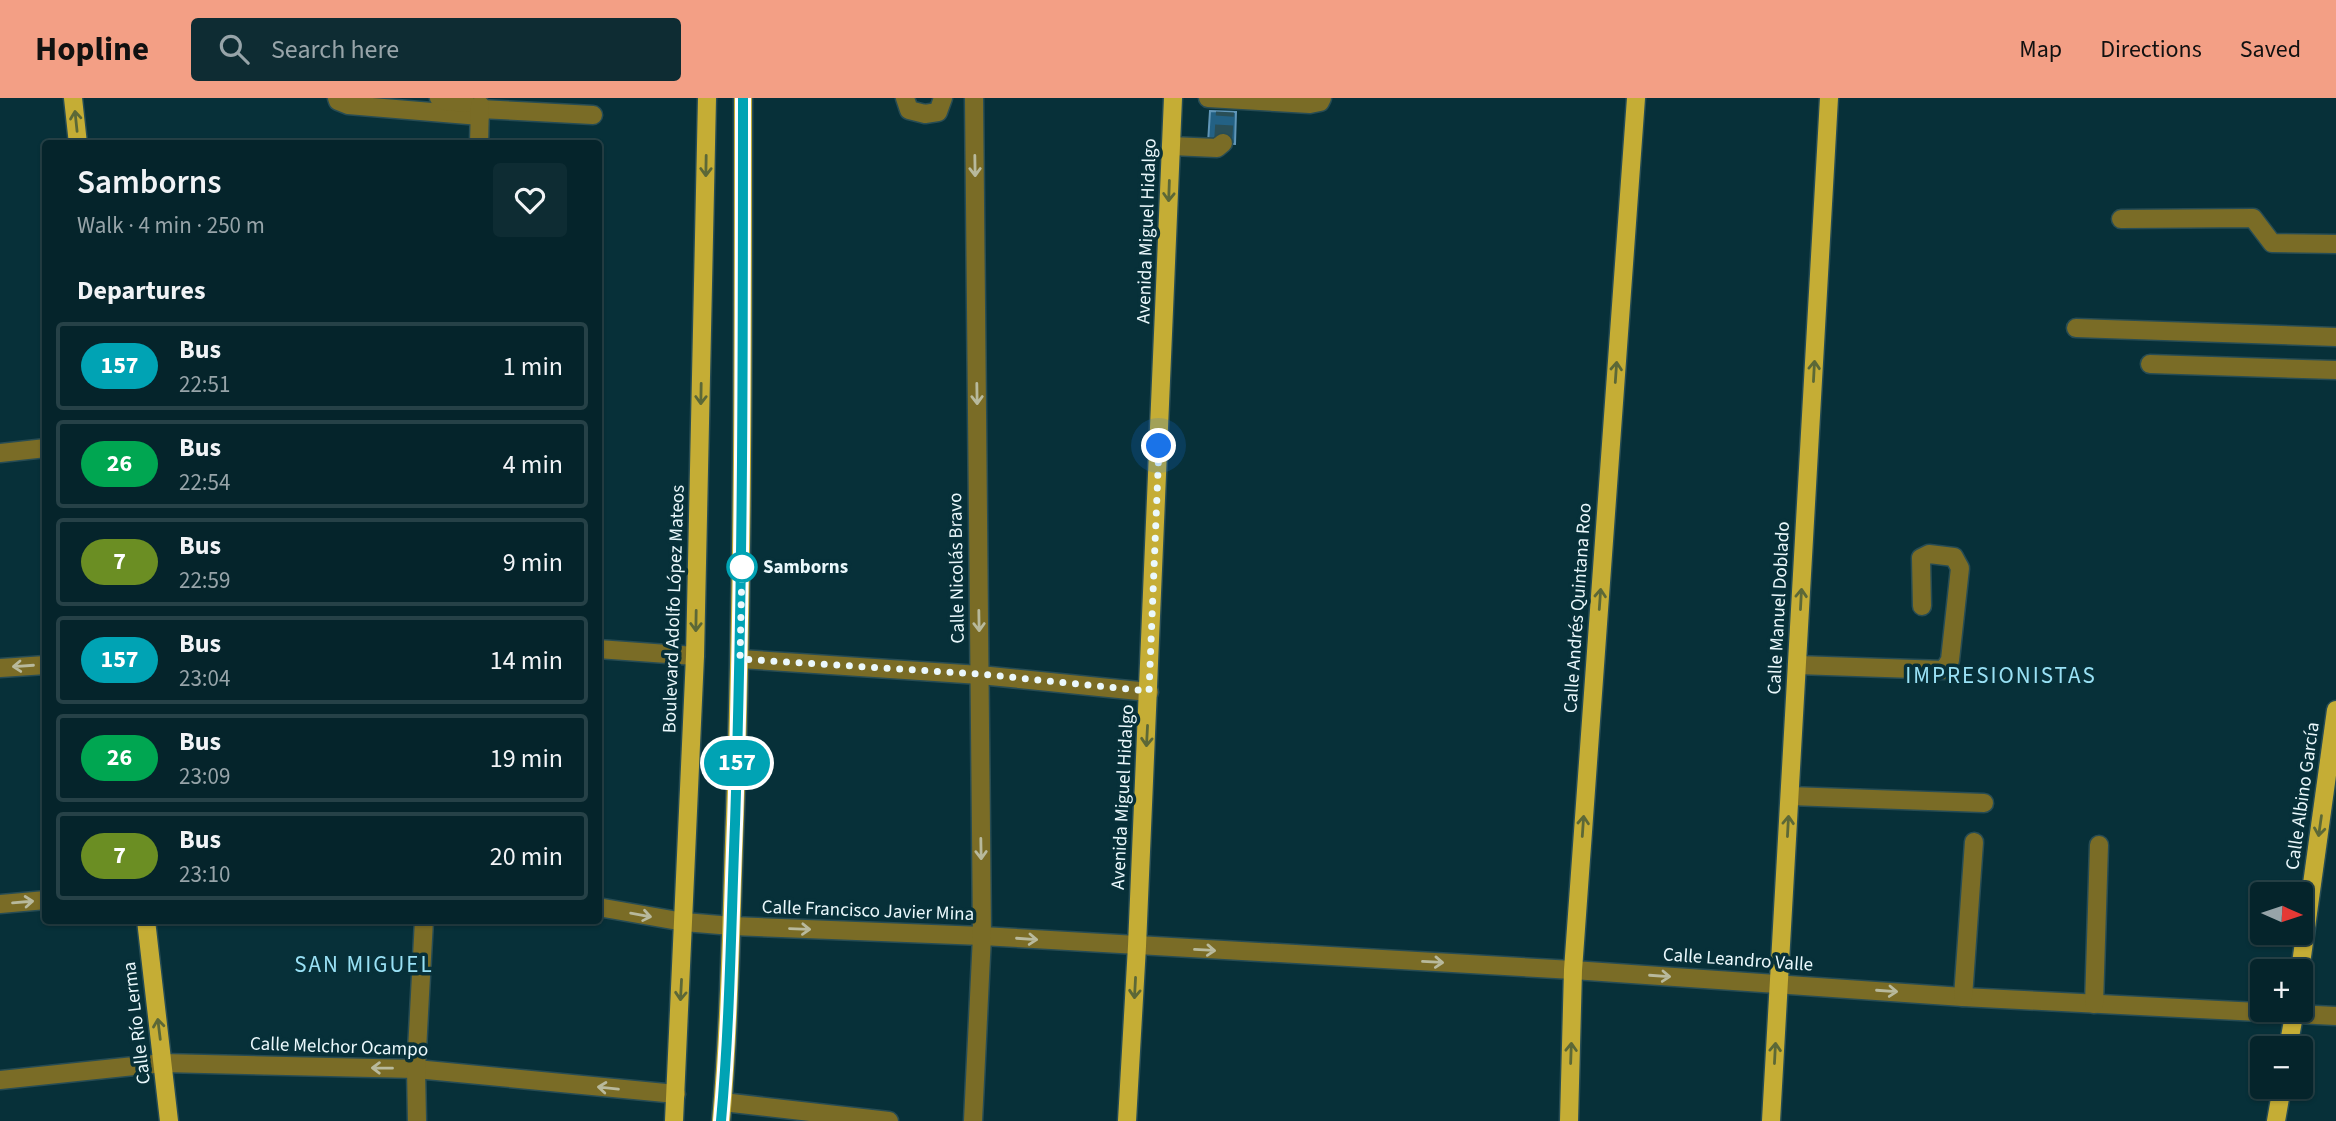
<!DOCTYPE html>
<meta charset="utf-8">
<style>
body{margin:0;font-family:"Source Sans 3",sans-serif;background:#0e2c33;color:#f1f3f6;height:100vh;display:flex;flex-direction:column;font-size:26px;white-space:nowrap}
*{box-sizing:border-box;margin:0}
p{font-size:23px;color:#97a4a9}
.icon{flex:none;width:38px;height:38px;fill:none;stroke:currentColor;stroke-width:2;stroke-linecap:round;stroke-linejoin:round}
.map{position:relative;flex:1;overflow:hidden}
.drawer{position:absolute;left:42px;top:42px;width:560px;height:784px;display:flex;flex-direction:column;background:#05242b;border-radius:7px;box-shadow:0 2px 5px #0004,0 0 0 2px #264147}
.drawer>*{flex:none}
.badge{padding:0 14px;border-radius:23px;font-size:24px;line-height:46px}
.needle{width:46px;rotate:93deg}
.controls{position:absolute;left:2250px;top:784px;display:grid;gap:14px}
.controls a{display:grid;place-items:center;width:63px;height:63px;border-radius:7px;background:#05242b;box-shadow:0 2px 5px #0004,0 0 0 2px #264147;font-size:35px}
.you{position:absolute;width:35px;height:35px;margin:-18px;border:5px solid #fff;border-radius:50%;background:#1a73e8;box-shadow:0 0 0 10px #1a73e833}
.map>.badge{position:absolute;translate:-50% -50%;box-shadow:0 0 0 4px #fff}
h2{padding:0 35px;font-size:26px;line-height:63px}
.round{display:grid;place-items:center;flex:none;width:74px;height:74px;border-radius:7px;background:#0e2c33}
.summary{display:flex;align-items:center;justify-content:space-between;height:119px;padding:0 35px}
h1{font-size:33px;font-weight:600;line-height:52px}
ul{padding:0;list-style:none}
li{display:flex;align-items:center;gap:21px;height:88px;margin:0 14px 10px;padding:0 21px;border:4px solid #264147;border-radius:7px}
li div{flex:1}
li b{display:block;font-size:26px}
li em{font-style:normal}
li .badge{min-width:77px;font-weight:700;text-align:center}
header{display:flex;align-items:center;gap:42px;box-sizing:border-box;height:98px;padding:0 35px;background:#f39f85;color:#111}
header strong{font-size:33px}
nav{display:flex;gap:38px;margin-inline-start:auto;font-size:24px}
.search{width:490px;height:63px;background:#0e2c33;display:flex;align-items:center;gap:18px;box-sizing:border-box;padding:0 24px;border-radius:7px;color:#97a4a9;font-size:26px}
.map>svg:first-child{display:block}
.building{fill:#236184;stroke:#6096b8;stroke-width:2}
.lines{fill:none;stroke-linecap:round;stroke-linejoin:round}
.minor-tunnel{stroke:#294e56;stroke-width:18;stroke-dasharray:18 9;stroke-linecap:butt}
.minor-casing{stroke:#274c54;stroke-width:21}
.major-casing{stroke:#274c54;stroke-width:21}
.minor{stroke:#7a6c26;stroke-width:18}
.major{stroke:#c5ad35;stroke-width:18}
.oneway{stroke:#5c6837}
.oneway2{stroke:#b8b99c}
.line-casing{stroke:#fff;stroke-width:16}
.line{stroke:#00a3b4;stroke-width:10}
.walk{stroke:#eaf8fc;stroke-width:7;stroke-dasharray:0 12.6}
.stop-dot{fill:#fff;stroke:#00a3b4;stroke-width:3.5}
.labels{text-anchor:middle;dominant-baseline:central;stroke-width:7;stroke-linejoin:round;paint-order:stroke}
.street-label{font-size:19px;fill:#eaf8fc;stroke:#073039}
.stop-label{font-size:19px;font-weight:bold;fill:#eaf8fc;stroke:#073039;text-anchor:start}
.quarter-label{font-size:23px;letter-spacing:2px;fill:#99e1f5;stroke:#073039}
</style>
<header>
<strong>Hopline</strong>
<div class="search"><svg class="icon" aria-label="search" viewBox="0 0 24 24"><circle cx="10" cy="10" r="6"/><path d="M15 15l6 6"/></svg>Search here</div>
<nav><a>Map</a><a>Directions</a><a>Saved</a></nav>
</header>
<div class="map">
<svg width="2336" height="1023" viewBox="0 0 2336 1023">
<rect width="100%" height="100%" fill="#073039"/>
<path class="building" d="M 1210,13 L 1236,14 L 1235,46 L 1208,45 Z"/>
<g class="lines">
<path class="minor-tunnel" d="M 1223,45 L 1225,14"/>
<defs>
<g id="minor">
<path d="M 337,0 L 338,3 L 348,7 L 480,18"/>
<path d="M 439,0 L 445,3 L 466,5"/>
<path d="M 905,0 L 909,12 L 925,16 L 938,14 L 943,0"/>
<path d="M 1208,0 L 1310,6 L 1320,4 L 1322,0"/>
<path d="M 480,11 L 593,17"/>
<path d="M 479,46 L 480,7"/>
<path d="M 1171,48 L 1217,50 L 1223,45"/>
<path d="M 2121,121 L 2253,120 L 2272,145 L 2336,146"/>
<path d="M 2076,230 L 2336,239"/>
<path d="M 2150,266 L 2336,272"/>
<path d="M 0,355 L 46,350"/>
<path d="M 598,551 L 695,558"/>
<path d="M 740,561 L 980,577 L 1149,594"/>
<path d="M 1797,567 L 1944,572 L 1950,562 L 1960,470 L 1954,459 L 1929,456 L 1921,460 L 1922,508"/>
<path d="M 0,570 L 46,567"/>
<path d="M 1790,698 L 1984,705"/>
<path d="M 0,806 L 46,802"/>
<path d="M 598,809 L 684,824 L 732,828 L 982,838 L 1573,872 L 1963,899 L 2336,918"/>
<path d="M 1963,899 L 1974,744"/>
<path d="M 2094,906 L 2099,747"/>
<path d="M 0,982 L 163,965 L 416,971 L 676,996"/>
<path d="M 723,1004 L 889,1023"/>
<path d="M 417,1023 L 416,971 L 424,822"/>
<path d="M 973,1023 L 982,838 L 974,0"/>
</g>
<g id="major">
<path d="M 73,0 L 78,46"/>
<path d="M 146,822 L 169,1023"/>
<path d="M 2300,873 L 2336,612"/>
<path d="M 2288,950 L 2295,912"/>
<path d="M 674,1023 L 695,558 L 707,0"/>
<path d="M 721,1023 C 730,921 731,818 735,716 C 743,477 743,239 743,0"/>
<path d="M 1127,1023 L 1137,848 L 1173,0"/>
<path d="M 1569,1023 L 1573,872 L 1636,0"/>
<path d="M 1771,1023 L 1829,0"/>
<path d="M 2276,1023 L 2282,989"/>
</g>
</defs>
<use href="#minor" class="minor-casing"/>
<use href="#major" class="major-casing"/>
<use href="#minor" class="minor"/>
<use href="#major" class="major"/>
</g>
<defs><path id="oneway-shaft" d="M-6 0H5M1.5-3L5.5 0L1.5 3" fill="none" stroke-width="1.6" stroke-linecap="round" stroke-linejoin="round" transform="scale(1.75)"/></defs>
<g class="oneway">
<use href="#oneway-shaft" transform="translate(76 23) rotate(-96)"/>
<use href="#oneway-shaft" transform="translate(706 68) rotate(91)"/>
<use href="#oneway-shaft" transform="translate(1169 93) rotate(92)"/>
<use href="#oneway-shaft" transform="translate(1814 273) rotate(-87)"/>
<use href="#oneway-shaft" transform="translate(1616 274) rotate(-86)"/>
<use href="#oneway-shaft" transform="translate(701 296) rotate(91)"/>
<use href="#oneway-shaft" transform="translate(1600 501) rotate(-86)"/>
<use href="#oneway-shaft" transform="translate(1801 501) rotate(-87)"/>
<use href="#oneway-shaft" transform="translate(696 523) rotate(91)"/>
<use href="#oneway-shaft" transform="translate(1147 638) rotate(93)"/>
<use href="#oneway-shaft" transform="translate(1583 728) rotate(-86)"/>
<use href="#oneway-shaft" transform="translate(1788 728) rotate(-87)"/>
<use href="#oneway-shaft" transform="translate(2320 728) rotate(98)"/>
<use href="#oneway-shaft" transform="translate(1135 890) rotate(93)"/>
<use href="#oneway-shaft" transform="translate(681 892) rotate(93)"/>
<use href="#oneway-shaft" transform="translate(159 931) rotate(-97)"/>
<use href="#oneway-shaft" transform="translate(1571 955) rotate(-88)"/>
<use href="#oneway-shaft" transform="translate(1775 955) rotate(-87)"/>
</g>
<g class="oneway2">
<use href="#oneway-shaft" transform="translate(975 68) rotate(89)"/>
<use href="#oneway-shaft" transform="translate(977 296) rotate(89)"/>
<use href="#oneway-shaft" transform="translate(979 523) rotate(89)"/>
<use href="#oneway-shaft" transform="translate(23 568) rotate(176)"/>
<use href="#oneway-shaft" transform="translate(981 751) rotate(89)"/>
<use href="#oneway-shaft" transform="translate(23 804) rotate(-5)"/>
<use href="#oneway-shaft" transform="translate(641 817) rotate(10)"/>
<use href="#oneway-shaft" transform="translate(800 831) rotate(2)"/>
<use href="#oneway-shaft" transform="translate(1027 841) rotate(4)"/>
<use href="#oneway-shaft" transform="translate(1205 852) rotate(3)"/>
<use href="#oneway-shaft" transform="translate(1433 864) rotate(3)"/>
<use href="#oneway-shaft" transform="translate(1660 878) rotate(4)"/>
<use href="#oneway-shaft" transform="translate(1887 893) rotate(4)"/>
<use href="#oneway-shaft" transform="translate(382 970) rotate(-179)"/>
<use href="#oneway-shaft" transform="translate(608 990) rotate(-174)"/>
</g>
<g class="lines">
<defs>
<path id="line" d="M 721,1023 C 730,925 731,825 735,726 C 743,484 743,242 743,0"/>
</defs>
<use href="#line" class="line-casing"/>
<use href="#line" class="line"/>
<path class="walk" d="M 742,469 L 740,561 L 979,576 L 1149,593 L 1159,348"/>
</g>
<circle class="stop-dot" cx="742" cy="469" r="14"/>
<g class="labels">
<g class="street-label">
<text transform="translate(1147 133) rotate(-88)">Avenida Miguel Hidalgo</text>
<text transform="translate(957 470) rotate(-91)">Calle Nicolás Bravo</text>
<text transform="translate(1578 510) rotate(-86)">Calle Andrés Quintana Roo</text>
<text transform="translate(1779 510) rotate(-87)">Calle Manuel Doblado</text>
<text transform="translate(674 511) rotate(-88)">Boulevard Adolfo López Mateos</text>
<text transform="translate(2303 698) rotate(-82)">Calle Albino García</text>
<text transform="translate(1123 699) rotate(-87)">Avenida Miguel Hidalgo</text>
<text transform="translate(868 813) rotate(2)">Calle Francisco Javier Mina</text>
<text transform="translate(1738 862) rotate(4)">Calle Leandro Valle</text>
<text transform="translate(137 925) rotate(-97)">Calle Río Lerma</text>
<text transform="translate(339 949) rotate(2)">Calle Melchor Ocampo</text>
</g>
<g class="stop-label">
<text x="763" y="469">Samborns</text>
</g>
<g class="quarter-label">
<text x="2001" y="577">IMPRESIONISTAS</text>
<text x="364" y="866">SAN MIGUEL</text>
</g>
</g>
</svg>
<div class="controls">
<a><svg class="needle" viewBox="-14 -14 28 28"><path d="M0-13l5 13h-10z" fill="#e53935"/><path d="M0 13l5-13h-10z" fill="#97a4a9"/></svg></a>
<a>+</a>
<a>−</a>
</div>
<div class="you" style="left:1159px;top:348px"></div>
<b class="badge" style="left:737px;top:665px;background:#00a3b4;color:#fff">157</b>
<section class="drawer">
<div class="summary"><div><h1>Samborns</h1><p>Walk · 4 min · 250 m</p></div><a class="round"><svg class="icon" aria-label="heart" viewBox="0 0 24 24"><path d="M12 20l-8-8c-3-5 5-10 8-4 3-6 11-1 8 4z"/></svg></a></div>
<h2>Departures</h2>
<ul>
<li><span class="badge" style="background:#00a3b4;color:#fff">157</span><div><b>Bus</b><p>22:51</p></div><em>1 min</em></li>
<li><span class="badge" style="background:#00a651;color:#fff">26</span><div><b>Bus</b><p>22:54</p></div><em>4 min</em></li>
<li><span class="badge" style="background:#6b8e23;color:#fff">7</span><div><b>Bus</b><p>22:59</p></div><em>9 min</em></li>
<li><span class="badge" style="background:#00a3b4;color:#fff">157</span><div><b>Bus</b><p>23:04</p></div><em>14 min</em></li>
<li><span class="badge" style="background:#00a651;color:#fff">26</span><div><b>Bus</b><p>23:09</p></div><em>19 min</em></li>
<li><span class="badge" style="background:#6b8e23;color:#fff">7</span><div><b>Bus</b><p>23:10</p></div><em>20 min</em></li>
</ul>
</section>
</div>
